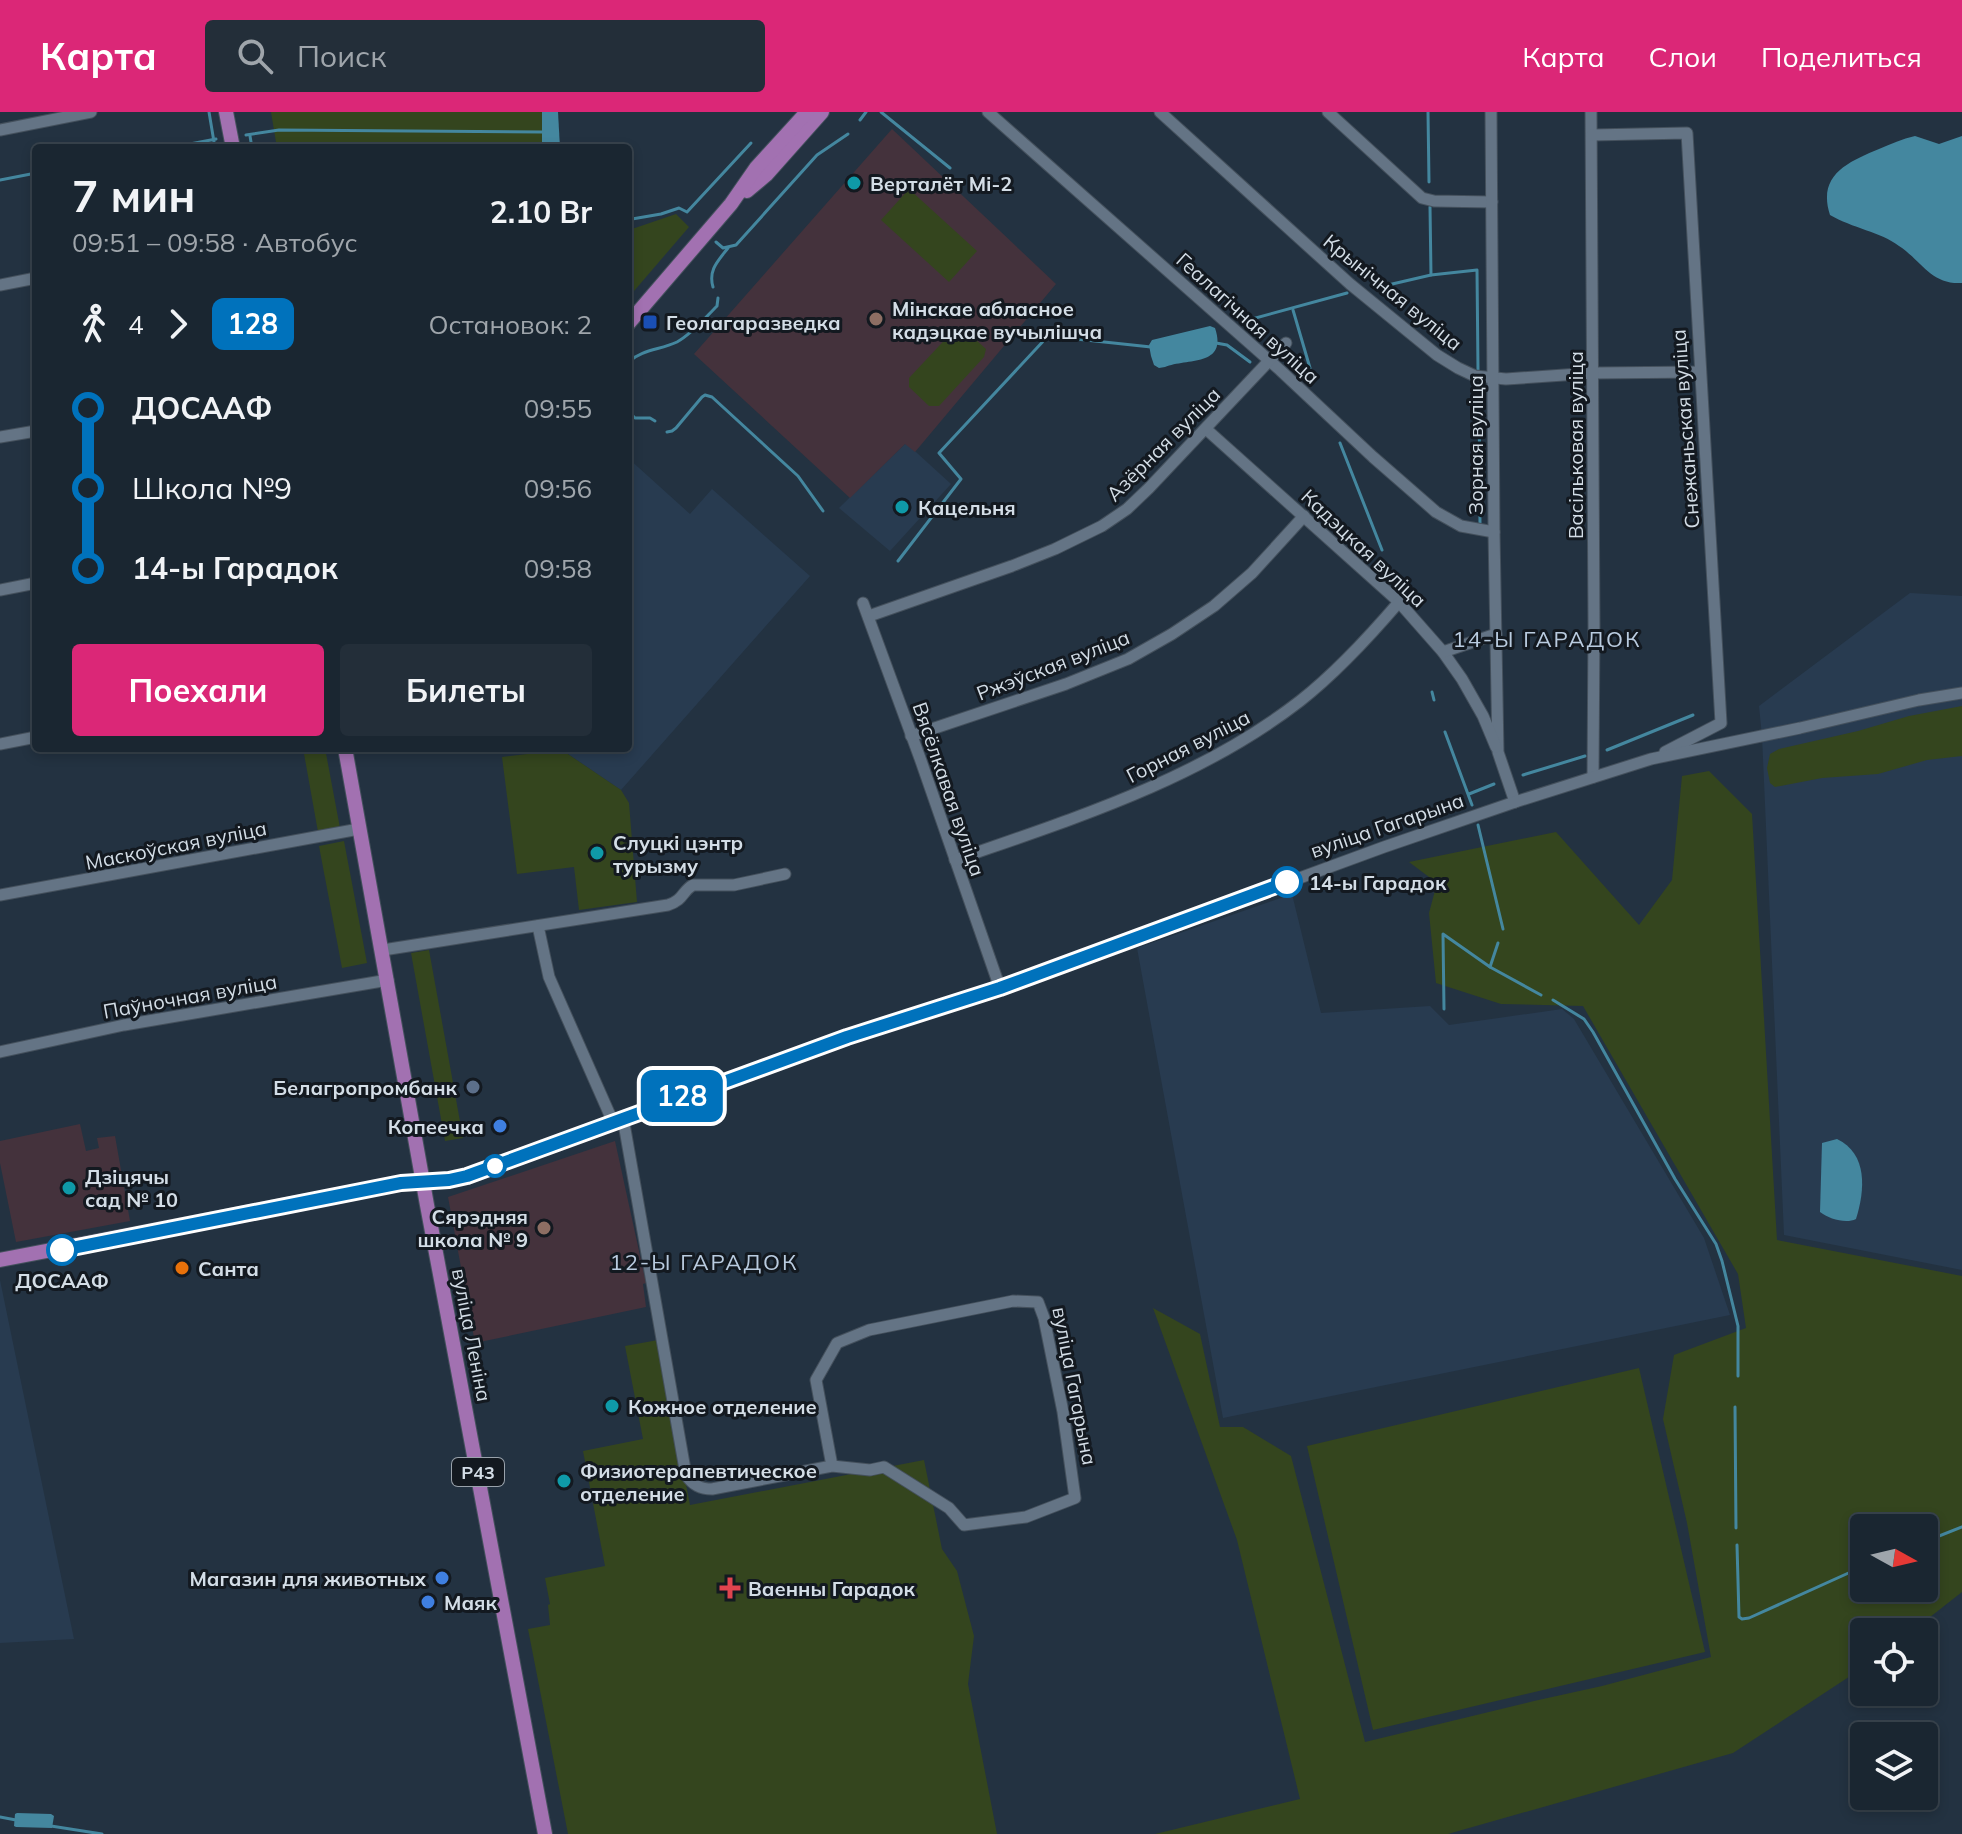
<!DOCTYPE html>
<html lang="ru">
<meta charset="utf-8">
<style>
body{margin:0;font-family:Mulish,sans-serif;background:#232e39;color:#f1f3f6;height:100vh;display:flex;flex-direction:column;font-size:30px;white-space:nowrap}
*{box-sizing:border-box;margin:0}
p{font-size:26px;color:#9fa5ab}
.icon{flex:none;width:44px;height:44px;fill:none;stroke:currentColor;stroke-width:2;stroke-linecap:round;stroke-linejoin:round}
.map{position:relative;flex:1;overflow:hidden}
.sheet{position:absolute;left:32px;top:32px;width:600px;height:608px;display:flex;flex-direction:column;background:#1a2631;border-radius:8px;box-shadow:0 4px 12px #0003,0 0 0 2px #38434d}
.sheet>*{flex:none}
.badge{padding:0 16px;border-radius:12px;font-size:28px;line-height:52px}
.needle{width:52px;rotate:98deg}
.controls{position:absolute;left:1850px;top:1402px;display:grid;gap:16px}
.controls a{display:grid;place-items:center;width:88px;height:88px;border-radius:8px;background:#1a2631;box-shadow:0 4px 12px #0003,0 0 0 2px #38434d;font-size:40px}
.map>.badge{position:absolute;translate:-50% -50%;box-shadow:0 0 0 4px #fff}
.legs{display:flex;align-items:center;gap:12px;height:88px;padding:0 40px;font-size:26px}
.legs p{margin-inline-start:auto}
.headline{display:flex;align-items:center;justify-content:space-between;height:136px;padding:0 40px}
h1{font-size:44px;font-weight:700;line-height:60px}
.button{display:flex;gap:16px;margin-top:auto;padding:16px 40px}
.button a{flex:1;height:92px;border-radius:8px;background:#db2777;color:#fff;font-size:32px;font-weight:700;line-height:92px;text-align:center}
.button a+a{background:#232e39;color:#f1f3f6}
ul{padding:0 40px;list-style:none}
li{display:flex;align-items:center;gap:28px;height:80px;font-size:30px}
li i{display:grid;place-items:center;width:12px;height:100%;margin:0 10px;background:currentColor}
li i::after{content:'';width:20px;height:20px;margin:-10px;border:6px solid;border-radius:50%;background:#1a2631}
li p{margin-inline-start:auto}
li:first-child i{background:linear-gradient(#0000 50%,currentColor 0)}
li:last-child i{background:linear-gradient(currentColor 50%,#0000 0)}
header{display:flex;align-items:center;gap:48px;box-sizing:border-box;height:112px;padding:0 40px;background:#db2777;color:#fff}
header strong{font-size:38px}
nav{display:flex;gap:44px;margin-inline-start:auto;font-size:28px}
.search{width:560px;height:72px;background:#232e39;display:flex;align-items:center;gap:20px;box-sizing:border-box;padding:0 28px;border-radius:8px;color:#9fa5ab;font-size:30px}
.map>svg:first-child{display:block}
.built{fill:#283b50}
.education{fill:#44323c}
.green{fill:#34451e;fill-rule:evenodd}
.water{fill:#44879f}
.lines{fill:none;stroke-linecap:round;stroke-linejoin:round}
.stream{stroke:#44879f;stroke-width:3}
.minor-casing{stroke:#44505c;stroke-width:13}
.major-casing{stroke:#44505c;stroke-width:16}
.minor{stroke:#647485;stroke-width:11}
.major{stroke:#a271b1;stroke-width:14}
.line-1-casing{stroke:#fff;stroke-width:18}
.line-1{stroke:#0072bc;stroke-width:12}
.culture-dot{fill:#0f9aa8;stroke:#131920;stroke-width:3}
.education-dot{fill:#8d6e63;stroke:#131920;stroke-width:3}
.transit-dot{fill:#1a4fb4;stroke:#131920;stroke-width:3}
.stop-1-dot{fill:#fff;stroke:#0072bc;stroke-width:4}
.service-dot{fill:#5c6f8a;stroke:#131920;stroke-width:3}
.shop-dot{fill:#3f7fe0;stroke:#131920;stroke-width:3}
.food-dot{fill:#e8710a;stroke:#131920;stroke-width:3}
.health-dot{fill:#e0444e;stroke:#131920;stroke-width:3}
.labels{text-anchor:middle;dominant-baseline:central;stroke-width:6;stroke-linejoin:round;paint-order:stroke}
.shield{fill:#131920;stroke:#99a2ab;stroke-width:2}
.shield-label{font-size:18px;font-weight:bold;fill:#d3dde6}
.poi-label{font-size:20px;font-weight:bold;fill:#d3dde6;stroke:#131920;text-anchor:start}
.street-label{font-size:20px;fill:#d3dde6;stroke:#131920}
.stop-label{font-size:20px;font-weight:bold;fill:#d3dde6;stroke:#131920;text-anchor:start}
.neighbourhood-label{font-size:22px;letter-spacing:2px;fill:#b9cbdf;stroke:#131920}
</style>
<header>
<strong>Карта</strong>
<div class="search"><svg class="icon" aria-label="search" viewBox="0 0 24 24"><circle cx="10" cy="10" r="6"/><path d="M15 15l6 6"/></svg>Поиск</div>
<nav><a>Карта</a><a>Слои</a><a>Поделиться</a></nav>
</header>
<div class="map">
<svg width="1962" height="1722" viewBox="0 0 1962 1722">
<rect width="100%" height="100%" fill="#233241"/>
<g class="built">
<path d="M 906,331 L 951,372 L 890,439 L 839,396 Z"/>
<path d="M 628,346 L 690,402 L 712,377 L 810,464 L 621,678 L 562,638 L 564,636 L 628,636 Z"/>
<path d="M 1910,481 L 1962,484 L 1962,1158 L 1784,1123 L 1762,624 L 1759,594 Z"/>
<path d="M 1292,782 L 1321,901 L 1430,894 L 1449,913 L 1562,897 L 1574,907 L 1704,1126 L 1730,1203 L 1223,1306 L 1137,836 Z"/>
<path d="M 0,1168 L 74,1527 L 0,1531 Z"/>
</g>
<g class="education">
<path d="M 892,17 L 1056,172 L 915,340 L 905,332 L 850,386 L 694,242 Z"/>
<path d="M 80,1012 L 86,1039 L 99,1036 L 97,1026 L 115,1024 L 130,1109 L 16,1130 L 0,1051 L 0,1029 Z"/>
<path d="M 615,1029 L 646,1171 L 643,1172 L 646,1195 L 475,1231 L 448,1085 Z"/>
</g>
<g class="green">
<path d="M 271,0 L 552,0 L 556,36 L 277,36 Z"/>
<path d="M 909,77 L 977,139 L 949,170 L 881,108 Z"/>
<path d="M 676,102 L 689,115 L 628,186 L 628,115 L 635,116 Z"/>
<path d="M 959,216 L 964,217 L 986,237 L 984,245 L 939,294 L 929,294 L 909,275 L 909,266 L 954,218 Z"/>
<path d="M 1962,594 L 1962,644 L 1927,648 L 1878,662 L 1822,666 L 1775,675 L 1770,671 L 1767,656 L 1770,642 L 1779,637 L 1858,619 L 1909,604 Z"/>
<path d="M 303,636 L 325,636 L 340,716 L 318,720 Z"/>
<path d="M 562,638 L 621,678 L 629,691 L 637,790 L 579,798 L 574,755 L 517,762 L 502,645 Z"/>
<path d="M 1709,659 L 1752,702 L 1777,1128 L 1962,1164 L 1962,1480 L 1911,1520 L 1864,1520 L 1864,1555 L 1733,1641 L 1448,1722 L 1155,1722 L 1300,1687 L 1237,1428 L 1153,1196 L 1200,1222 L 1220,1315 L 1243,1315 L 1291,1344 L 1365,1630 L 1534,1589 L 1602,1574 L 1711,1545 L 1687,1411 L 1663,1307 L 1674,1243 L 1746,1216 L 1738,1162 L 1583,894 L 1501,892 L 1436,871 L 1429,801 L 1437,771 L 1409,750 L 1556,720 L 1639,813 L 1672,768 L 1682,664 ZM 1864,1416 L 1924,1416 L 1924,1476 L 1864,1476 Z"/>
<path d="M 344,729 L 367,851 L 342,856 L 319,734 Z"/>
<path d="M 429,838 L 463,1026 L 445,1029 L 411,841 Z"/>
<path d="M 658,1228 L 690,1393 L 924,1348 L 942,1437 L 957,1459 L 974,1524 L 968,1572 L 997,1722 L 568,1722 L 528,1517 L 550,1513 L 548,1493 L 550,1492 L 545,1466 L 605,1454 L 583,1339 L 643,1327 L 625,1234 Z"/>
<path d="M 1639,1256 L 1705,1540 L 1373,1618 L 1307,1334 Z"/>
</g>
<g class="water">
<path d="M 542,0 L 558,0 L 560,36 L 542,36 Z"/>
<path d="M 1915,24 L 1939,32 L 1962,24 L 1962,171 C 1931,173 1922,149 1899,134 C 1881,120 1852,116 1830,103 C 1817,63 1848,50 1879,37 C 1891,32 1902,27 1915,24 Z"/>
<path d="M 1210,214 L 1215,216 C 1228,255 1187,246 1165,255 L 1159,256 L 1154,253 L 1151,244 L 1149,233 L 1152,228 Z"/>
<path d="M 1837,1027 C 1868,1042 1865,1078 1856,1107 C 1846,1112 1829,1107 1820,1100 L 1822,1031 Z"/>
<path d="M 17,1701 L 51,1702 L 54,1704 L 52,1716 L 16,1715 L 14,1714 L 15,1702 Z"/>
</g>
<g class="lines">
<g class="stream">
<path d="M 209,0 L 215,36"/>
<path d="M 881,0 L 950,56"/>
<path d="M 1428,0 L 1429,70"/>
<path d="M 860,8 L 866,0"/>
<path d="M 246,23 L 279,18 L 542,20"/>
<path d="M 250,24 L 252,36"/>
<path d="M 169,36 L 216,27"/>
<path d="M 0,68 L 36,61"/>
<path d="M 1430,95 L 1431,163"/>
<path d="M 628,106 L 632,107 L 661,102 L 679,96 L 687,100 L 751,31"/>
<path d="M 716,130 L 723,136 L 736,133 L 817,43 L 848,22"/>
<path d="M 713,175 C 708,158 718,149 728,136"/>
<path d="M 1375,176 L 1431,163 L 1477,158 L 1478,258"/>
<path d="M 1293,198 L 1310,256"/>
<path d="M 1241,210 L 1347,181"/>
<path d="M 1216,231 L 1227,233 L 1250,250"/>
<path d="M 628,250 C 643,237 660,238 677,230 C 692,222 705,206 717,194 L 718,186"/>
<path d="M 1479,273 L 1480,413"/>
<path d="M 628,299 L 635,306 L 650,306 L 655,309"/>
<path d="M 667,320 L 672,319 L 676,316 L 702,285 L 705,283 L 712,285 L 798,364 L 823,399"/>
<path d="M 1340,331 L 1382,438"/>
<path d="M 898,449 L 961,367 L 939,341 L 1048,224 L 1151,235"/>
<path d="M 1432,580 L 1434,588"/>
<path d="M 1445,620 L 1472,693"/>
<path d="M 1607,638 L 1693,603"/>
<path d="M 1523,663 L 1585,644"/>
<path d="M 1469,682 L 1494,672"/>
<path d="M 1478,713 L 1503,817"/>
<path d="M 1490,855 L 1541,883"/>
<path d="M 1553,888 L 1584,907 L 1593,920 L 1675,1067 L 1716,1132 L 1722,1149 L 1738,1214 L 1738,1264"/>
<path d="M 1444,897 L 1443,822 L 1490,855 L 1498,831"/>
<path d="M 1735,1295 L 1736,1416"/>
<path d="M 1924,1430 L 1962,1415"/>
<path d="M 1737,1433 L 1739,1505 L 1742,1507 L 1749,1506 L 1864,1454"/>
<path d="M 0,1705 L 16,1708"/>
<path d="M 51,1714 L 102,1722"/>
</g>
<defs>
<g id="minor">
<path d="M 988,0 L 1280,258 L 1373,345 L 1436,400 L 1461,414 L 1494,420"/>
<path d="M 1160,0 L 1350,172 L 1437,243 L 1458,256 L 1475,264 L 1506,267 L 1593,261 L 1700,260"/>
<path d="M 1328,0 L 1422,86 L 1434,89 L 1492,90"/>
<path d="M 1491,0 L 1494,420 L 1498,640 L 1515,690"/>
<path d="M 1591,0 L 1594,514 L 1593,665"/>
<path d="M 0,18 L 91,0"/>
<path d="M 1592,23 L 1687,21 L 1721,611 L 1665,640"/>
<path d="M 0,173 L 36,166"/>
<path d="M 1206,317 L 1399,490 L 1443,540 L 1462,567 L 1483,604 L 1496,635"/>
<path d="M 0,325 L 36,319"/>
<path d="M 0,478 L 36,471"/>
<path d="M 863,491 L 921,649 L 1000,876"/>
<path d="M 869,504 L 1012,454 L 1055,437 L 1102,414 L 1127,397 L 1149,376 L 1286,231"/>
<path d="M 1443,540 L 1496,522"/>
<path d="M 911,624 L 1066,572 L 1128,547 L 1172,522 L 1214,494 L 1252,461 L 1304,404"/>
<path d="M 0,632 L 36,625"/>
<path d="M 955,748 C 1075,706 1198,668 1300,589 C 1337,560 1369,525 1399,490"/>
<path d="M 0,783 L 359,717"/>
<path d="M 538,814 L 549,865 L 613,1010"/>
<path d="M 383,838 L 668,793 C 684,788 682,779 693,773 L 734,773 L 785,762"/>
<path d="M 0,940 L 124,913 L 388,868"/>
<path d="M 623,1006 L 686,1363 C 693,1373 700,1377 712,1377 L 832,1354 L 870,1358 L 884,1355 L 949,1396 L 964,1413 L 1026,1405 L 1075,1386 L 1063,1300 L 1044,1206 L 1038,1190 L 1013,1189 L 869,1218 L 837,1231 L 816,1268 L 832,1354"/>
<path d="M 423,1069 L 449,1068 L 467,1064 L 847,925 L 1000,876 L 1384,735 L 1515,690 L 1651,647 L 1800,616 L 1919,588 L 1962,581"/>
</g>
<g id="major">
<path d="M 226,0 L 233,36"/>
<path d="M 747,79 L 766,63 L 822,0"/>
<path d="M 628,212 L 731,92 L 756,56 L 807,0"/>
<path d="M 345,636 L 427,1093 L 545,1722"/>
<path d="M 0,1148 L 401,1071 L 423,1069"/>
</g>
</defs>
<use href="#minor" class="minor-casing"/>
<use href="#major" class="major-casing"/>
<use href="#minor" class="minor"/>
<use href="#major" class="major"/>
</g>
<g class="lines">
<defs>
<path id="line-1" d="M 62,1138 L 401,1071 L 449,1068 L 467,1064 L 847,925 L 1000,876 L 1287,770"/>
</defs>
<use href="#line-1" class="line-1-casing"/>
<use href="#line-1" class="line-1"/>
</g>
<g class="culture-dot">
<circle cx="854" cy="71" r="8"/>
<circle cx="902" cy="395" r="8"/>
<circle cx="597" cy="741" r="8"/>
<circle cx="69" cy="1076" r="8"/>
<circle cx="612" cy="1294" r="8"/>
<circle cx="564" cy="1369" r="8"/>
</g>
<g class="education-dot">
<circle cx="876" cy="207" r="8"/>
<circle cx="544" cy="1116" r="8"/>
</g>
<rect class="transit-dot" x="642" y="202" width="16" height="16" rx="4"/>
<g class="stop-1-dot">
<circle cx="1287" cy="770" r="14"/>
<circle cx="495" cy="1054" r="10"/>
<circle cx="62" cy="1138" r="14"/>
</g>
<circle class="service-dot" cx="473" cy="975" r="8"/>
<g class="shop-dot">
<circle cx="500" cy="1014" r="8"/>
<circle cx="442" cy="1466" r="8"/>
<circle cx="428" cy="1490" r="8"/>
</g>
<circle class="food-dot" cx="182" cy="1156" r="8"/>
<path class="health-dot" d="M726 1464h8v8h8v8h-8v8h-8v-8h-8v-8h8z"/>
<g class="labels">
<rect class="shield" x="452" y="1346" width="52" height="28" rx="6"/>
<g class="shield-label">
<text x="478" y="1360">Р43</text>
</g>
<g class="poi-label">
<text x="870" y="71">Верталёт Мі-2</text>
<text x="892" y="196">Мінскае абласное<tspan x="892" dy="23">кадэцкае вучылішча</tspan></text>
<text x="666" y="210">Геолагаразведка</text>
<text x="918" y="395">Кацельня</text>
<text x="613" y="730">Слуцкі цэнтр<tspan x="613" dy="23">турызму</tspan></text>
<text x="457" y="975" text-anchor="end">Белагропромбанк</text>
<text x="484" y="1014" text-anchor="end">Копеечка</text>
<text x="85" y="1064">Дзіцячы<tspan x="85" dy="23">сад № 10</tspan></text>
<text x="528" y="1104" text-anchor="end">Сярэдняя<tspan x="528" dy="23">школа № 9</tspan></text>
<text x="198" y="1156">Санта</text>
<text x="628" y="1294">Кожное отделение</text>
<text x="580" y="1358">Физиотерапевтическое<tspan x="580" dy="23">отделение</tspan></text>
<text x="426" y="1466" text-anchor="end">Магазин для животных</text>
<text x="748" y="1476">Ваенны Гарадок</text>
<text x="444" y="1490">Маяк</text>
</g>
<g class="street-label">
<text transform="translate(1393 180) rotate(39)">Крынічная вуліца</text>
<text transform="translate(1248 206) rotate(42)">Геалагічная вуліца</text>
<text transform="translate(1685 317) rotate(-94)">Снежаньская вуліца</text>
<text transform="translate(1163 332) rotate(-45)">Азёрная вуліца</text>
<text transform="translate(1475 333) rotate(-90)">Зорная вуліца</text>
<text transform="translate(1575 333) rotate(-90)">Васільковая вуліца</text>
<text transform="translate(1364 436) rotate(43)">Кадэцкая вуліца</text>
<text transform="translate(1053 553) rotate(-21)">Ржэўская вуліца</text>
<text transform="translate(1188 634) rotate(-27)">Горная вуліца</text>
<text transform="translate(949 677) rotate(71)">Вясёлкавая вуліца</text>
<text transform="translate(1387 713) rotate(-19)">вуліца Гагарына</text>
<text transform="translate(176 733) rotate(-11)">Маскоўская вуліца</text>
<text transform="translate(190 884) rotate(-10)">Паўночная вуліца</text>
<text transform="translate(472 1223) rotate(79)">вуліца Леніна</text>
<text transform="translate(1075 1274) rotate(79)">вуліца Гагарына</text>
</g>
<g class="stop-label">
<text x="1309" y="770">14-ы Гарадок</text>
<text x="62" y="1168" text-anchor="middle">ДОСААФ</text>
</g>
<g class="neighbourhood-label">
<text x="1547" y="527">14-Ы ГАРАДОК</text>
<text x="704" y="1150">12-Ы ГАРАДОК</text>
</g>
</g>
</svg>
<div class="controls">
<a><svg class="needle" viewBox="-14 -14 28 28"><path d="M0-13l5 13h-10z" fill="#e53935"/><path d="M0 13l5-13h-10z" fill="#9fa5ab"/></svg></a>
<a><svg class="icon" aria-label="locate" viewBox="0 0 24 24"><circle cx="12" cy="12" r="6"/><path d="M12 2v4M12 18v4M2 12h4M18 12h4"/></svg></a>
<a><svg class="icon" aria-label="layers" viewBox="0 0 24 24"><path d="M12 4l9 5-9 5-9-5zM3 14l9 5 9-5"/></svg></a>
</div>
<b class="badge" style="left:682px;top:984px;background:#0072bc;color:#fff">128</b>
<section class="sheet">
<div class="headline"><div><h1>7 мин</h1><p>09:51 – 09:58 · Автобус</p></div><b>2.10 Br</b></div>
<div class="legs"><svg class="icon" aria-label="walk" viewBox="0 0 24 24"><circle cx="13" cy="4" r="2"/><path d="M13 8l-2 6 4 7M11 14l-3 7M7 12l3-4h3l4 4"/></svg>4<svg class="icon" aria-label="forward" viewBox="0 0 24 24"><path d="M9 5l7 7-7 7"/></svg><b class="badge" style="background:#0072bc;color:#fff">128</b><p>Остановок: 2</p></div>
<ul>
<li><i style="color:#0072bc"></i><b>ДОСААФ</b><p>09:55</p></li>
<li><i style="color:#0072bc"></i><span>Школа №9</span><p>09:56</p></li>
<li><i style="color:#0072bc"></i><b>14-ы Гарадок</b><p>09:58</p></li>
</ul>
<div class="button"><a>Поехали</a><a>Билеты</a></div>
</section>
</div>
